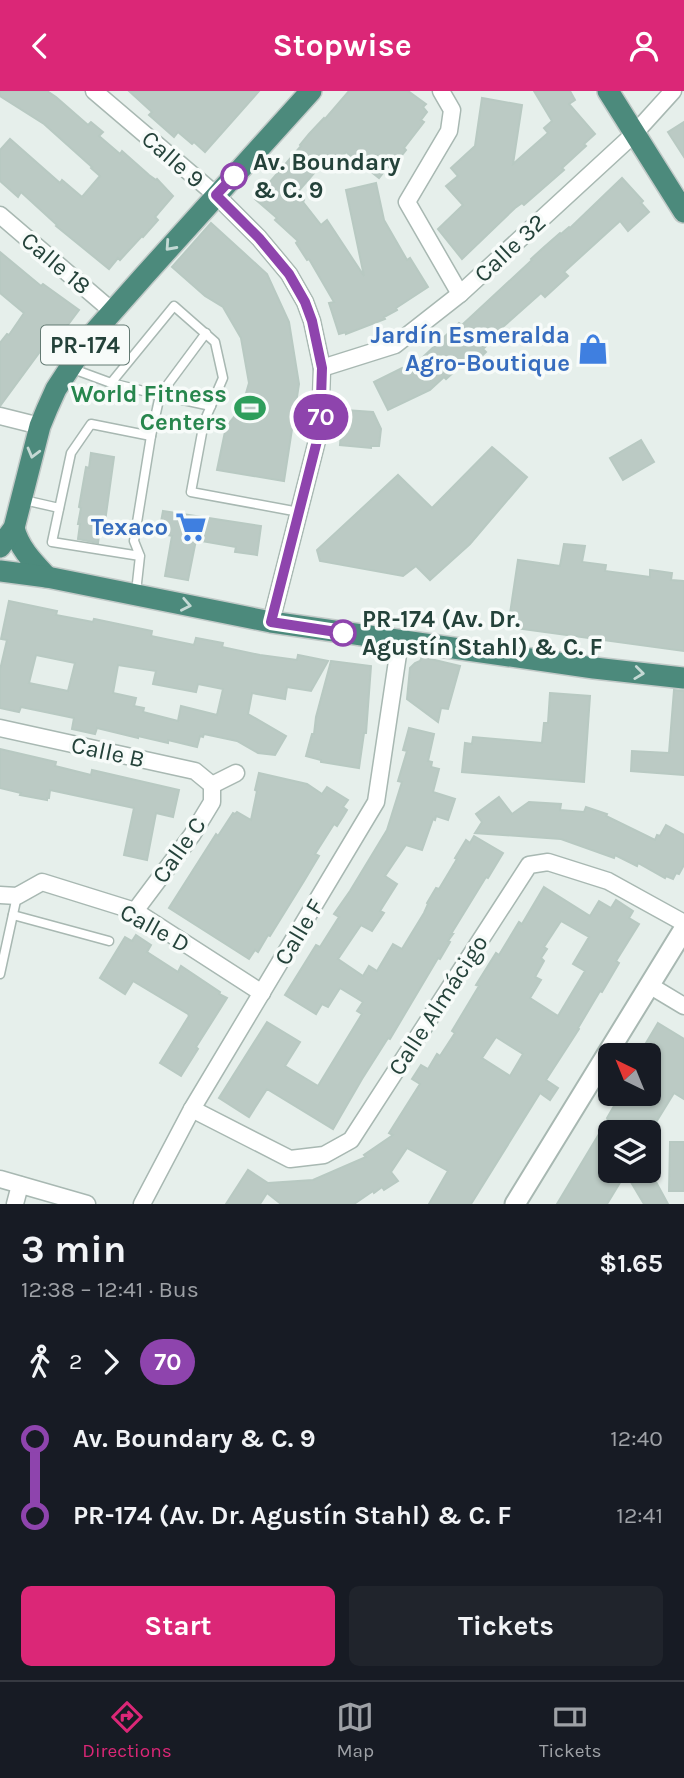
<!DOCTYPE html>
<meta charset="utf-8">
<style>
body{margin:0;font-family:Karla,sans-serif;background:#20242c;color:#f1f3f6;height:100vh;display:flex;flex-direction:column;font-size:26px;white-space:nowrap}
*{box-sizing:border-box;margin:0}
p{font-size:23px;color:#9ea1a6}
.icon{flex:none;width:38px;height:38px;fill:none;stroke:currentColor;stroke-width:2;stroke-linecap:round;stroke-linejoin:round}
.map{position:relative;height:1113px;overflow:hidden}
.details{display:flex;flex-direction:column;background:#171b24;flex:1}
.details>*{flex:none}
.badge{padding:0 14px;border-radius:23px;font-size:24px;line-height:46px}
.needle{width:46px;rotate:317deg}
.controls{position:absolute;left:598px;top:952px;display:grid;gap:14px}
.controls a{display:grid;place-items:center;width:63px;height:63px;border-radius:10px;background:#171b24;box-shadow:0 2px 5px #0004;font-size:35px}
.map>.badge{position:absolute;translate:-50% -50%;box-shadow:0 0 0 4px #fff}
.legs{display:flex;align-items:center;gap:10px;height:77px;padding:0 21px;font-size:23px}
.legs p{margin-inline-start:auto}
.headline{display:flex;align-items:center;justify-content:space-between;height:119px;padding:0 21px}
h1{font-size:38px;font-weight:700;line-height:52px}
.primary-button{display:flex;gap:14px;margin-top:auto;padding:14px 21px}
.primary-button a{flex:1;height:80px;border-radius:10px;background:#db2777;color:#fff;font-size:28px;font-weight:700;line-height:80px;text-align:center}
.primary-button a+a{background:#20242c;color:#f1f3f6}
ul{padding:0 21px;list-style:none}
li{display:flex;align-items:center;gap:24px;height:77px;font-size:26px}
li i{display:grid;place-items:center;width:10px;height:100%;margin:0 9px;background:currentColor}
li i::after{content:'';width:18px;height:18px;margin:-9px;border:5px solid;border-radius:50%;background:#171b24}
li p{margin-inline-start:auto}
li:first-child i{background:linear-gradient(#0000 50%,currentColor 0)}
li:last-child i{background:linear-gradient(currentColor 50%,#0000 0)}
header{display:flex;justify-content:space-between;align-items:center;height:91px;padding:0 21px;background:#db2777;color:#fff;font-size:32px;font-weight:700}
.tabs{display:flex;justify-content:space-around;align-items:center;height:98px;border-top:2px solid #363941;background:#171b24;font-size:19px;color:#9ea1a6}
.tabs a{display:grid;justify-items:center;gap:4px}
.tabs .on{color:#db2777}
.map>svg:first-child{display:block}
.building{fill:#bbcac4;stroke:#b8c9c2;stroke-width:2;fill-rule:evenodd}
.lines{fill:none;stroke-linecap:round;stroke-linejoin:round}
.service-casing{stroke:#a8b8b2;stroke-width:11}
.minor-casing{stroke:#a8b8b2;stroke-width:19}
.tertiary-casing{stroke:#a8b8b2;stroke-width:23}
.trunk-casing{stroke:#c2cac8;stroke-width:24}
.service{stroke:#fff;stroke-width:8}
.minor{stroke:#fff;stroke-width:16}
.tertiary{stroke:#fff;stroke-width:19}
.trunk{stroke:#4c8a7c;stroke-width:21}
.oneway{stroke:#c4d9d4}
.line-1-casing{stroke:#fff;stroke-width:16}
.line-1{stroke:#8e44ad;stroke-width:10}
.stop-1-dot{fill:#fff;stroke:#8e44ad;stroke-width:3.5}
.labels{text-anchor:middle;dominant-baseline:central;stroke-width:7;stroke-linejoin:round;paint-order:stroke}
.shield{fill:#f7fbf9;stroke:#637a73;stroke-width:2}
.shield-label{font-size:23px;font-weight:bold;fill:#24423a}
.street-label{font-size:24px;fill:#24423a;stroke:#f7fbf9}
.stop-label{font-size:24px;font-weight:bold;fill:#24423a;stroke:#f7fbf9;text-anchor:start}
.shop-label{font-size:24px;font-weight:bold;fill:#366cbe;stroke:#f7fbf9;text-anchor:end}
.leisure-label{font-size:24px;font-weight:bold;fill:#27864d;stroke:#f7fbf9;text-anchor:end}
</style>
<header><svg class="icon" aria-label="back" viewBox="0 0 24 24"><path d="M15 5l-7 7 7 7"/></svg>Stopwise<svg class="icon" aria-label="person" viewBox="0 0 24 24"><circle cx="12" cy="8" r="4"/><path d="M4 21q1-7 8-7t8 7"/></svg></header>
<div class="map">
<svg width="684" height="1113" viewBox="0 0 684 1113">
<rect width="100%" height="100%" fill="#e6efeb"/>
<g class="building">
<path d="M 0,0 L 47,0 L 56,6 L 88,34 L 91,31 L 103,41 L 99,45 L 120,63 L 122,60 L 149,84 L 156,89 L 157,88 L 173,105 L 155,126 L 158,129 L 143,146 L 142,145 L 120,169 L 118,167 L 109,178 L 56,135 L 57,134 L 21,101 L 18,106 L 0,90 L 0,59 L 10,48 L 60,92 L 62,89 L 82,106 L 100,85 L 91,77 L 92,76 L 44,33 L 0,5 Z"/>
<path d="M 129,0 L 259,0 L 205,61 L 194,51 L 192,53 L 178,41 L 174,46 L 149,24 L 152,21 Z"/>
<path d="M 349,0 L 408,0 L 426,13 L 423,16 L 427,21 L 421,29 L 424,31 L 404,57 L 406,59 L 398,69 L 395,67 L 379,87 L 346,61 L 329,81 L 321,74 L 296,103 L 304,109 L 303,111 L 321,134 L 327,129 L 364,185 L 346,99 L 376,92 L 384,129 L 407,169 L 410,167 L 428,196 L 396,217 L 397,219 L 384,226 L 385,228 L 346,243 L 346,241 L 339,243 L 329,212 L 334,211 L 309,168 L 307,169 L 296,152 L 298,150 L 275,129 L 277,127 L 255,108 L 301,55 L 300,54 L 309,43 L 324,27 L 325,28 Z"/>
<path d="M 534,0 L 570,0 L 575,9 L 569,13 L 595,43 L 584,53 L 586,55 L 562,77 L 564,79 L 524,114 L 522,112 L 515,117 L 462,168 L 438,138 L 463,114 L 446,95 L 458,85 L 451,77 L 475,55 L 482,7 L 522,14 L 513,73 L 548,42 L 544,37 L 552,30 Z"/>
<path d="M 684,31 L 684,66 L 668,41 Z"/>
<path d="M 622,87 L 643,110 L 641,112 L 649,121 L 628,140 L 620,130 L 564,181 L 568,185 L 545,206 L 541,202 L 496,242 L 498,244 L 483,258 L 486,261 L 471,275 L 466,270 L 446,288 L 444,286 L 430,299 L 388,319 L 374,291 L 402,277 L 405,283 L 459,232 L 462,234 L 532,169 L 531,168 L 543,157 L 560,142 L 561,143 L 569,136 L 570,137 Z"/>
<path d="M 211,132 L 267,183 L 289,231 L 299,293 L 284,390 L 217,379 L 226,336 L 242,316 L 249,292 L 241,247 L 223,216 L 205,205 L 172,176 Z"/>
<path d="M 0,161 L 41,195 L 43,193 L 79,219 L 58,247 L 53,243 L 0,315 L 0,252 L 7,243 L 9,244 L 24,222 L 0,202 Z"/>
<path d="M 345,319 L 373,321 L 381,338 L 379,355 L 371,355 L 371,357 L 340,354 L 342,328 L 345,328 Z"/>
<path d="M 641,349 L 654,371 L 623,389 L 610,367 Z"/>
<path d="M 492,356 L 527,386 L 470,453 L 430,489 L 416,475 L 403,485 L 320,470 L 317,459 L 398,384 L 432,417 Z"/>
<path d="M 91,362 L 114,366 L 104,438 L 100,437 L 98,452 L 78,448 L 80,433 L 78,433 L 81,417 L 79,416 L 86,376 L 89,377 Z"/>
<path d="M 163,420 L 261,435 L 257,464 L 235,461 L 236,456 L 196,449 L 188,489 L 165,485 L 172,445 L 159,442 Z"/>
<path d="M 564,453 L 585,455 L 582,471 L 606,474 L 605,480 L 650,486 L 650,479 L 672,482 L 671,489 L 684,490 L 684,560 L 508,536 L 518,469 L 560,475 Z"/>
<path d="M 9,510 L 57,520 L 56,524 L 93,531 L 94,528 L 152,540 L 151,545 L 194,554 L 196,547 L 223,552 L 222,556 L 260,564 L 297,569 L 298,564 L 328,570 L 311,600 L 287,596 L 285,608 L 252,602 L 248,623 L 286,645 L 275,664 L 258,662 L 237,650 L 204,643 L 203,646 L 200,645 L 197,656 L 168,649 L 168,652 L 138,645 L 138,647 L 97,637 L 95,643 L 72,638 L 74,627 L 21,616 L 19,621 L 0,617 L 0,579 L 7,549 L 1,548 ZM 36,564 L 75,572 L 68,600 L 29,592 ZM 118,574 L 156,580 L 153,593 L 196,601 L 198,593 L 223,598 L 217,624 L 181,615 L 178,630 L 143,621 L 144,617 L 134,615 L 136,607 L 113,602 Z"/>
<path d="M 422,566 L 460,575 L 448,618 L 441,617 L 438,631 L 407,608 L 410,577 L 415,572 L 420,570 Z"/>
<path d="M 331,570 L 371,575 L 366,642 L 364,642 L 359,677 L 321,671 L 321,669 L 306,665 L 312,643 L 314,643 L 316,626 Z"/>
<path d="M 674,599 L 684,600 L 684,684 L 631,680 L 632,660 L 669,662 Z"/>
<path d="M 550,602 L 590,605 L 584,691 L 462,681 L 465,652 L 472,653 L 473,646 L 542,652 L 544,632 L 548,632 Z"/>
<path d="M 409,637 L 434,643 L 428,670 L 432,671 L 431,676 L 439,678 L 433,701 L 455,708 L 448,729 L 436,725 L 435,729 L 433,728 L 422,759 L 406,754 L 385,785 L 397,793 L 380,820 L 384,822 L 372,840 L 361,834 L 338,868 L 363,885 L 369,875 L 377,880 L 393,853 L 402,858 L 424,822 L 428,813 L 427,812 L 436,797 L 439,798 L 457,768 L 455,767 L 466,749 L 470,752 L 474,745 L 503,762 L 488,787 L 486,786 L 451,843 L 453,843 L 448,850 L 450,851 L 440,868 L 438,867 L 390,948 L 388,947 L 362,988 L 333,1038 L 267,998 L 249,1026 L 219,1007 L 267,931 L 300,951 L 285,975 L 318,995 L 362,923 L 357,920 L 363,911 L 340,897 L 328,916 L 322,913 L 316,923 L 285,904 L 316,854 L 320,856 L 339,826 L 334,823 L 350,800 L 387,739 L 402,691 L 398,690 L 407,660 L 403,659 Z"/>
<path d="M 0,658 L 56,671 L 55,675 L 91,684 L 92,679 L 179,699 L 173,726 L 156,722 L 147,769 L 124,764 L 134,717 L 50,699 L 49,707 L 47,707 L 47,709 L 20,704 L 21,702 L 0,697 Z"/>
<path d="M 259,682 L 307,693 L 322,703 L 327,696 L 348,709 L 343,716 L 347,719 L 344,724 L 337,735 L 334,733 L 315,763 L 319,765 L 304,790 L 270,845 L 268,844 L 258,861 L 255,859 L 249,868 L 169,817 L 216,743 L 218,745 L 233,722 L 235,723 L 237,721 L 251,729 L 257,700 L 255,699 Z"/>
<path d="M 499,706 L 512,723 L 529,711 L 561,713 L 560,719 L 584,721 L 586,716 L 607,723 L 606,725 L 655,749 L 657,744 L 660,745 L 666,734 L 684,744 L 684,774 L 679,783 L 676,782 L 673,788 L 666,785 L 665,787 L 638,772 L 637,775 L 615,764 L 614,767 L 561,748 L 475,742 L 482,731 L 476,723 Z"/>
<path d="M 544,796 L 590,825 L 599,810 L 611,817 L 616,809 L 633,820 L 629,827 L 639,833 L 616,870 L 619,872 L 602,901 L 600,900 L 578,937 L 579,938 L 546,989 L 558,997 L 550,1009 L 540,1002 L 471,1113 L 429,1113 L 448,1080 L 407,1057 L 391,1081 L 398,1090 L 384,1099 L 382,1096 L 374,1102 L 373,1100 L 354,1113 L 281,1113 L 267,1102 L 260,1113 L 226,1113 L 248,1079 L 268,1092 L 313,1089 L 366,1066 L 364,1064 L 393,1044 L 389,1042 L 420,993 L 412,988 L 421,974 L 428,978 L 437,963 L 440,965 L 455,942 L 452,940 L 479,895 L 476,894 L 496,862 L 499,864 L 519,831 L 522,833 ZM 561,830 L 589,846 L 573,873 L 585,880 L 558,925 L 530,907 L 541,889 L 535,886 L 544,870 L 541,867 L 547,858 L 544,856 ZM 496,946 L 523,963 L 510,985 L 482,967 Z"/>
<path d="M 136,844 L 151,854 L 147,861 L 178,881 L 181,875 L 220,901 L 219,903 L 227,907 L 196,956 L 198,958 L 181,985 L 160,972 L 189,925 L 188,923 L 133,890 L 125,903 L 100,887 L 125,846 L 132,850 Z"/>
<path d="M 658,932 L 684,948 L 684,1008 L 674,1002 L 650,1041 L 611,1041 L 611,1080 L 627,1080 L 607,1113 L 557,1113 L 608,1028 L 607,1027 L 621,1003 L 649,1003 L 649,964 L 640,962 Z"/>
<path d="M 670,1051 L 684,1051 L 684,1100 L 669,1100 Z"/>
<path d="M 650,1080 L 668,1113 L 644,1113 L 631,1091 Z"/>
</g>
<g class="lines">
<defs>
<g id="service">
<path d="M 73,278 L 111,292 L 174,215 L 215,251 L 223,287 L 204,331 L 191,401 L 299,421"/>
<path d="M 111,292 L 160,304 L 206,242"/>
<path d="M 151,345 L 160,304 L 211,315"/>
<path d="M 24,409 L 59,417"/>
<path d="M 136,501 L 140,465 L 52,451 L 71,362 L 91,333 L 151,345 L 134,450 L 140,465"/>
<path d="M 13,824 L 109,850"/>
<path d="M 0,883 L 17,805"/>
</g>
<g id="minor">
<path d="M 94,0 L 216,104 L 259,147 L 289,183 L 305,211 L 312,230 L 322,277 L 320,338 L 271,531"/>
<path d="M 441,0 L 452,19 L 449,40 L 407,111 L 460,203"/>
<path d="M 0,124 L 112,220"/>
<path d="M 322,277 L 395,254 L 460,203 L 634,43 L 673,0"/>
<path d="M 0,325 L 40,335"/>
<path d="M 0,637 L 195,680 L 212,694"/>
<path d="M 212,694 L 236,682"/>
<path d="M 0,804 L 17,805 L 42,791 L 135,820 L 262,902"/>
<path d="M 135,820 L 192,744 L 212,711 L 212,694"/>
<path d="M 649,894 L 684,915"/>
<path d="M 192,1018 L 290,1068 L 324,1064 L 351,1049 L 529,774 L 548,771 L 608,790 L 684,832"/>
<path d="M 0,1088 L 87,1113"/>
<path d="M 15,1113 L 20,1094"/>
<path d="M 142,1113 L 192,1018 L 376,711 L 400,550"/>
</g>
<path id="tertiary" d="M 515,1113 L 684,838"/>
<g id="trunk">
<path d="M 608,0 L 684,121"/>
<path d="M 14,437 C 19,457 33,471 47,486"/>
<path d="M 0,456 L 14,437 L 40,335 L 47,318 L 56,298 L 90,246 L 144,185 L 311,0"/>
<path d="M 0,480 L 47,486 L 271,531 L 594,577 L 684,587"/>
</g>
</defs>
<use href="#service" class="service-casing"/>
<use href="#minor" class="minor-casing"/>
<use href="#tertiary" class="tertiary-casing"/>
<use href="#trunk" class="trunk-casing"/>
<use href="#service" class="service"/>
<use href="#minor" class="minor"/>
<use href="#tertiary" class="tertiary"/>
<use href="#trunk" class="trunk"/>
</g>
<defs><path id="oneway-chevron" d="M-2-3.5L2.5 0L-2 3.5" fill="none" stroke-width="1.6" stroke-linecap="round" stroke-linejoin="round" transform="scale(1.75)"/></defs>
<g class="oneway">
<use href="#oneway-chevron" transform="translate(170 155) rotate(132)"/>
<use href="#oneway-chevron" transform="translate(33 362) rotate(105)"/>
<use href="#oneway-chevron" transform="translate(186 514) rotate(11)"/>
<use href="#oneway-chevron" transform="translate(639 582) rotate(7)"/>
</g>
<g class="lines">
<defs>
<path id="line-1" d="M 234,85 L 216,104 L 259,147 L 289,183 L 305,211 L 312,230 L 322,277 L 320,338 L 271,531 L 343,542"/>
</defs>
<use href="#line-1" class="line-1-casing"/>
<use href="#line-1" class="line-1"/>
</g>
<defs>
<symbol id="shop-bare" viewBox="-9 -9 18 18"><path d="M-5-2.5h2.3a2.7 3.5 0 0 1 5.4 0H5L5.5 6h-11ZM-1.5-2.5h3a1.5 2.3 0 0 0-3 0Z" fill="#3f7fe0" stroke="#f7fbf9" stroke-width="2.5" paint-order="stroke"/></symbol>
<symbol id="stadium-bare" viewBox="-9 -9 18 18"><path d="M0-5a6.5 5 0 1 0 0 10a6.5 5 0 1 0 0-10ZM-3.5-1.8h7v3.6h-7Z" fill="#2e9e5b" stroke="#f7fbf9" stroke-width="2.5" paint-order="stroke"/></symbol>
<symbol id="supermarket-bare" viewBox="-9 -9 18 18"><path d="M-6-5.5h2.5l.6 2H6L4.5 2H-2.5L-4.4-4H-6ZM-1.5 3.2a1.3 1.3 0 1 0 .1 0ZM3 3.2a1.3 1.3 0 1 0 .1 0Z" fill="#3f7fe0" stroke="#f7fbf9" stroke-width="2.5" paint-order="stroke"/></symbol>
</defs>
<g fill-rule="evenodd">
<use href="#shop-bare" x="571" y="236" width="44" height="44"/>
<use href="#stadium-bare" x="228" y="295" width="44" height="44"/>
<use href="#supermarket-bare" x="169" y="414" width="44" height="44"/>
</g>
<g class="stop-1-dot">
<circle cx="234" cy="85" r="12"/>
<circle cx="343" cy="542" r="12"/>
</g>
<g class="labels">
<rect class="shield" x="41" y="234.5" width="88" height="39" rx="5"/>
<g class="shield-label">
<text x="85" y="254">PR-174</text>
</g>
<g class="street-label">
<text transform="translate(173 68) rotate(41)">Calle 9</text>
<text transform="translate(510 157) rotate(-43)">Calle 32</text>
<text transform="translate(56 172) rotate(40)">Calle 18</text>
<text transform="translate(108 661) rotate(12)">Calle B</text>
<text transform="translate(179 759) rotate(-55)">Calle C</text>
<text transform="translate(155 837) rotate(29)">Calle D</text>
<text transform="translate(299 841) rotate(-59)">Calle F</text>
<text transform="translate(438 914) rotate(-57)">Calle Almácigo</text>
</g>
<g class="stop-label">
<text x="253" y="71">Av. Boundary<tspan x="253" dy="28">&amp; C. 9</tspan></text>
<text x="362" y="528">PR-174 (Av. Dr.<tspan x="362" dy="28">Agustín Stahl) &amp; C. F</tspan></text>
</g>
<g class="shop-label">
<text x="570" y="244">Jardín Esmeralda<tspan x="570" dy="28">Agro-Boutique</tspan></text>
<text x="168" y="436">Texaco</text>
</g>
<g class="leisure-label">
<text x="227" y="303">World Fitness<tspan x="227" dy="28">Centers</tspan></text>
</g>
</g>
</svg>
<div class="controls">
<a><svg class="needle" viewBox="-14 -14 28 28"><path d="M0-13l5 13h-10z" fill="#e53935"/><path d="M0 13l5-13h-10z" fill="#9ea1a6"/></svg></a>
<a><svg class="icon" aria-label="layers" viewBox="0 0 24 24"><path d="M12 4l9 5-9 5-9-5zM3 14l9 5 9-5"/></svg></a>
</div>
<b class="badge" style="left:321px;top:326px;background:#8e44ad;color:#fff">70</b>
</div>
<section class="details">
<div class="headline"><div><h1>3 min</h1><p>12:38 – 12:41 · Bus</p></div><b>$1.65</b></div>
<div class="legs"><svg class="icon" aria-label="walk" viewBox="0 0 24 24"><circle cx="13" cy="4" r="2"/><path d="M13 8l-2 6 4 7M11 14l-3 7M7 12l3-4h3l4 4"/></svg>2<svg class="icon" aria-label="forward" viewBox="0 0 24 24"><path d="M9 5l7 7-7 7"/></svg><b class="badge" style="background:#8e44ad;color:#fff">70</b></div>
<ul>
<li><i style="color:#8e44ad"></i><b>Av. Boundary &amp; C. 9</b><p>12:40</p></li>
<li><i style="color:#8e44ad"></i><b>PR-174 (Av. Dr. Agustín Stahl) &amp; C. F</b><p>12:41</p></li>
</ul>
<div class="primary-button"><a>Start</a><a>Tickets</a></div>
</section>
<nav class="tabs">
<a class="on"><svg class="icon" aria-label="directions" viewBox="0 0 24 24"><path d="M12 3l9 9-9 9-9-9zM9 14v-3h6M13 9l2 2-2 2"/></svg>Directions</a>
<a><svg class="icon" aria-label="map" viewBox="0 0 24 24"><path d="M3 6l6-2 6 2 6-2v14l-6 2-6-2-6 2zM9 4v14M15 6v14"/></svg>Map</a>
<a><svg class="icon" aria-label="tickets" viewBox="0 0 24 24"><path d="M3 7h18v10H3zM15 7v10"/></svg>Tickets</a>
</nav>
